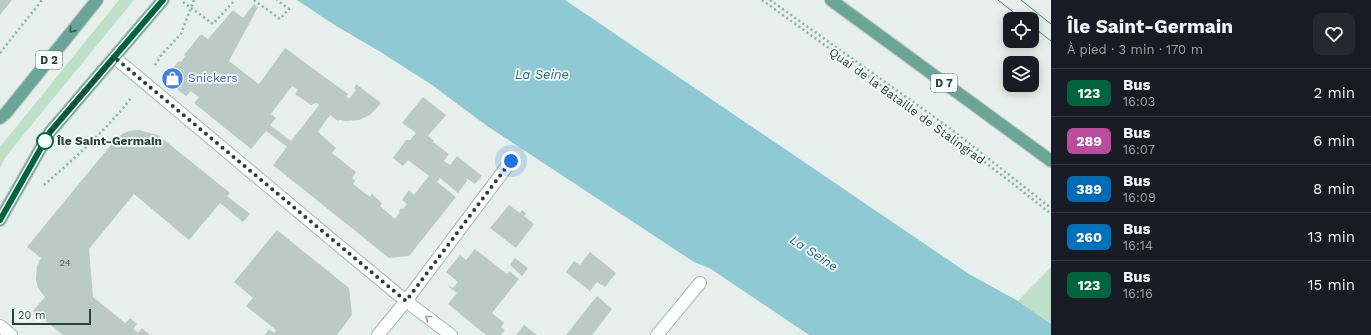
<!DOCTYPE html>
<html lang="fr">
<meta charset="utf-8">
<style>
body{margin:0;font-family:"Work Sans",sans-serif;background:#242831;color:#f1f3f6;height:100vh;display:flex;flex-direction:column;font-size:15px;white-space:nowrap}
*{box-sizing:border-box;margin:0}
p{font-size:13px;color:#9ea1a6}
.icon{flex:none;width:22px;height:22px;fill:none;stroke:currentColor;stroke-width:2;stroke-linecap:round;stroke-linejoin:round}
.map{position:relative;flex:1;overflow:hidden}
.drawer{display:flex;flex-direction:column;background:#171b24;width:320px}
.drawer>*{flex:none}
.badge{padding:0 8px;border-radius:6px;font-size:14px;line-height:26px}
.tools{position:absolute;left:1003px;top:12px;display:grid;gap:8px}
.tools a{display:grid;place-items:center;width:36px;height:36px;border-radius:8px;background:#171b24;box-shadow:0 2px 10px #0003;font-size:20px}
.scale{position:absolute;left:12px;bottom:10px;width:79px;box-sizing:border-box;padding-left:4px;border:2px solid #24423a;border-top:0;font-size:11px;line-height:14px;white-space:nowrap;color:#24423a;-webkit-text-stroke:3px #f7fbf9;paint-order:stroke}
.you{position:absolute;width:20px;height:20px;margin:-10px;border:3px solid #fff;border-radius:50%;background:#1a73e8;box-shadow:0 0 0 6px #1a73e833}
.map>.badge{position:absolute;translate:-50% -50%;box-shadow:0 0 0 2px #fff}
.round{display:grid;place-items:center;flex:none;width:42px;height:42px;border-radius:8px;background:#242831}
.overview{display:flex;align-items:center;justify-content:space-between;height:68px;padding:0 16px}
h1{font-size:19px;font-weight:700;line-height:30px}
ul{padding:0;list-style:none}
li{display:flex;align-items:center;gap:12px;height:48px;padding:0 16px;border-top:1px solid #363941}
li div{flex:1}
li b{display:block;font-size:15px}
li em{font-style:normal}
li .badge{min-width:44px;font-weight:700;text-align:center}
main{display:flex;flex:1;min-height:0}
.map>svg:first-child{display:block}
.green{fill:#bfe0c8}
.water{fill:#8ec9d4}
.building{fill:#bbcac4;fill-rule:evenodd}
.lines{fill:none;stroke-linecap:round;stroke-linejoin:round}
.minor-casing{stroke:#a8b8b2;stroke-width:14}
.primary-casing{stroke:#c2cac8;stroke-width:14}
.path{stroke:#86b3a5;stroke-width:2.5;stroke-dasharray:2 3;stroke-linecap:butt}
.minor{stroke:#fff;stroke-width:12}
.primary{stroke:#6aa596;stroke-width:12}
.tram{stroke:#5f7d75;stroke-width:1}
.oneway{stroke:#365b51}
.oneway2{stroke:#92a09c}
.line-casing{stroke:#fff;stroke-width:9}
.line{stroke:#00643c;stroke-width:6}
.walk{stroke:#24423a;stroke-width:4;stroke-dasharray:0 7.2}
.stop-dot{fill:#fff;stroke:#00643c;stroke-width:2}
.labels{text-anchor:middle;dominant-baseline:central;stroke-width:3.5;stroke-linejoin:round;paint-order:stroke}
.number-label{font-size:10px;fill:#4a645c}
.shield{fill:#f7fbf9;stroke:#637a73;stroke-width:1}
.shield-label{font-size:11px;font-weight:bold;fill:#24423a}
.shop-label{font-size:12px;fill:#366cbe;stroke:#f7fbf9;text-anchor:start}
.street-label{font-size:12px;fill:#24423a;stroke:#f7fbf9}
.stop-label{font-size:12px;font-weight:bold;fill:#24423a;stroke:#f7fbf9;text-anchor:start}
.water-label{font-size:13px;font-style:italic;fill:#1c6f80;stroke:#f7fbf9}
</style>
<main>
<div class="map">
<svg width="1051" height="335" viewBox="0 0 1051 335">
<rect width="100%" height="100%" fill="#e6efeb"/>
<g class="green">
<path d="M 119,0 L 134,0 L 11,150 L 5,158 L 0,168 L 0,147 Z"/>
<path d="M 1051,267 L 1051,324 L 1018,301 Z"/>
</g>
<path class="water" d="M 297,0 L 565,0 L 969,274 L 1018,301 L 1051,324 L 1051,335 L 809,335 L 711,269 L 694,262 L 487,126 L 432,85 L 379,51 L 333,24 Z"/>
<g class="building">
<path d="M 0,0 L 12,0 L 0,15 Z"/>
<path d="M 254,4 L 258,7 L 229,61 L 259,84 L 285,48 L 348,94 L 346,96 L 349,99 L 356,90 L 354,88 L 356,84 L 381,103 L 370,115 L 359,120 L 346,121 L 339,120 L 338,121 L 330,115 L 318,132 L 336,148 L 332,153 L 356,172 L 352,178 L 355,181 L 353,184 L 370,197 L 372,194 L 382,203 L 380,206 L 395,219 L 400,212 L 399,211 L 401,208 L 403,209 L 407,204 L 402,200 L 409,190 L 414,195 L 429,176 L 408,160 L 403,166 L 393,158 L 406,140 L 410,140 L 416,133 L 402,123 L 423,97 L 446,115 L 428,136 L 434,141 L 433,142 L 449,154 L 444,161 L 450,165 L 457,156 L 482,176 L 475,184 L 466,178 L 467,181 L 458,193 L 440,178 L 437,182 L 456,197 L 409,256 L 389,258 L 273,165 L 287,147 L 266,131 L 251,149 L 194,103 L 199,97 L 191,91 L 186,96 L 164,79 L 179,61 L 181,62 L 185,56 L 184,55 L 201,34 L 208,39 L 233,10 L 243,18 ZM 292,86 L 298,90 L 295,94 L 311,105 L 316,103 L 319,105 L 291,141 L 270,125 L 276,118 L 271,114 Z"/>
<path d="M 139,130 L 158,135 L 230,193 L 227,196 L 250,214 L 243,222 L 220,203 L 189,240 L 134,194 L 89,249 L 93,297 L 125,323 L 130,318 L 137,324 L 133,329 L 138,333 L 142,328 L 150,335 L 63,335 L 33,311 L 45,297 L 38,288 L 36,279 L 37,266 L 41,258 L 27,247 L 115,140 L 122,134 L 129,131 Z"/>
<path d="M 509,205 L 520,213 L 522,210 L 526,213 L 524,216 L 534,224 L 516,248 L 490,228 Z"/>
<path d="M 277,230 L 349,288 L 352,315 L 337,335 L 265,335 L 269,329 L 274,333 L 276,330 L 246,306 L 253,298 L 234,282 Z"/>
<path d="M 475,249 L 507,274 L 509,271 L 519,279 L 492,313 L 504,323 L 501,327 L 505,330 L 501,335 L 486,335 L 448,304 L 457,293 L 449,287 L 450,286 L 453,288 L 458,282 L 446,272 L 460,255 L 466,260 Z"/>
<path d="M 590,252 L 616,273 L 605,287 L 597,282 L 590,291 L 566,272 L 574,261 L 580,265 Z"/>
<path d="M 515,258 L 528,268 L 522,276 L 510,265 Z"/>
<path d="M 597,296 L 612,309 L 592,335 L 566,335 Z"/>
<path d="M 524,325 L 537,335 L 516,335 Z"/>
</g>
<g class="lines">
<defs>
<g id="minor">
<path d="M 114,57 L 331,239 L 406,301 L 451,335"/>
<path d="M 0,326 L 11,335"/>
<path d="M 378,335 L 406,301 L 511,161"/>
<path d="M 657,335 L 700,283"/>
</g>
<g id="primary">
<path d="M 831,0 L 1051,161"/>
<path d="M 0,118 L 6,113 L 97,0"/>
<path d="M 0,220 L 50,132 L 163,0"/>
</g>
</defs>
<use href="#minor" class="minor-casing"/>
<use href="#primary" class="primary-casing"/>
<g class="path">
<path d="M 254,0 L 280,19 L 289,9 L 277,0"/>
<path d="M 762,0 C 859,70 958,139 1051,214"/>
<path d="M 770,0 L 951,129 L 1051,208"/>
<path d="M 183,2 L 213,24 L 235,0"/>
<path d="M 0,53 L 42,0"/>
<path d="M 155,65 L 162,54 L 181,34 L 194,0"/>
<path d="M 44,185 C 75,158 107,129 132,97"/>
</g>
<use href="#minor" class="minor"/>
<use href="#primary" class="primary"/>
<g class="tram">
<path d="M 998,0 L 1022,19"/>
<path d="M 1021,0 L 1051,24"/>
<path d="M 1032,26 L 1051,41"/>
</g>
</g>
<defs><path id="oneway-chevron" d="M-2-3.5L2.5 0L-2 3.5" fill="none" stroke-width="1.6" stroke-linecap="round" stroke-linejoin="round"/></defs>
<use class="oneway" href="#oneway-chevron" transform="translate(72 30) rotate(129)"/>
<use class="oneway2" href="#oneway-chevron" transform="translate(428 318) rotate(-142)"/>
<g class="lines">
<defs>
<path id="line" d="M 0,220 L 50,132 L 163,0"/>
</defs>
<use href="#line" class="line-casing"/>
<use href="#line" class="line"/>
<path class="walk" d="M 45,141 L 43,145 L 50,132 L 114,57 L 406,301 L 511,161"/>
</g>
<defs>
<symbol id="shop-disc" viewBox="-11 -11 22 22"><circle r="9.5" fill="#3f7fe0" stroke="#f7fbf9"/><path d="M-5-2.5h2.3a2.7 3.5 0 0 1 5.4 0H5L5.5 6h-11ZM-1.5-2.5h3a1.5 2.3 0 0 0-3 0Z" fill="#fff"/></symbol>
</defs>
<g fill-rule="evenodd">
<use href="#shop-disc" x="160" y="66" width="25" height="25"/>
</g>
<circle class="stop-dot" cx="45" cy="141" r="8"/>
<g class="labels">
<g class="number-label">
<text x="65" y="262">24</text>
</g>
<g class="shield">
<rect x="36" y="51" width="26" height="18" rx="3"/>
<rect x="931" y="74" width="26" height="18" rx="3"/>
</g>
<g class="shield-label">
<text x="49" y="60">D 2</text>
<text x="944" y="83">D 7</text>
</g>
<g class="shop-label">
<text x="188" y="78">Snickers</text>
</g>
<g class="street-label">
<text transform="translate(907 106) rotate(36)">Quai de la Bataille de Stalingrad</text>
</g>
<g class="stop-label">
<text x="57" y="141">Île Saint-Germain</text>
</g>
<g class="water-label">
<text x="542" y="74">La Seine</text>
<text transform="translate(814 253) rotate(33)">La Seine</text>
</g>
</g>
</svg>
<div class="tools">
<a><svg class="icon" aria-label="locate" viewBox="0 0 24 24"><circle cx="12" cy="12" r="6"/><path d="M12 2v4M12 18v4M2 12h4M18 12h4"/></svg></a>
<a><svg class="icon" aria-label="layers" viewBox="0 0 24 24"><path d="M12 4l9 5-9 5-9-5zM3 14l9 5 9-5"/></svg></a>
</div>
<div class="scale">20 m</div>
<div class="you" style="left:511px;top:161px"></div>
</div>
<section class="drawer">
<div class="overview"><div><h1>Île Saint-Germain</h1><p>À pied · 3 min · 170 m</p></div><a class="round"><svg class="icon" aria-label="heart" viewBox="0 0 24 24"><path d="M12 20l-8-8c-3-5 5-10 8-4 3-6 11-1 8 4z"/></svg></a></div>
<ul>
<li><span class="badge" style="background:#00643c;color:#fff">123</span><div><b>Bus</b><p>16:03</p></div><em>2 min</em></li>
<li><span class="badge" style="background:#bb4b9c;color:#fff">289</span><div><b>Bus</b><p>16:07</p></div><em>6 min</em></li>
<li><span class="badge" style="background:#006cb8;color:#fff">389</span><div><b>Bus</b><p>16:09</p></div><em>8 min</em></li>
<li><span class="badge" style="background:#0072bc;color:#fff">260</span><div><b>Bus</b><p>16:14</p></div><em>13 min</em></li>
<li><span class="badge" style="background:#00643c;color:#fff">123</span><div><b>Bus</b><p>16:16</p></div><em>15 min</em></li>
</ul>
</section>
</main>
